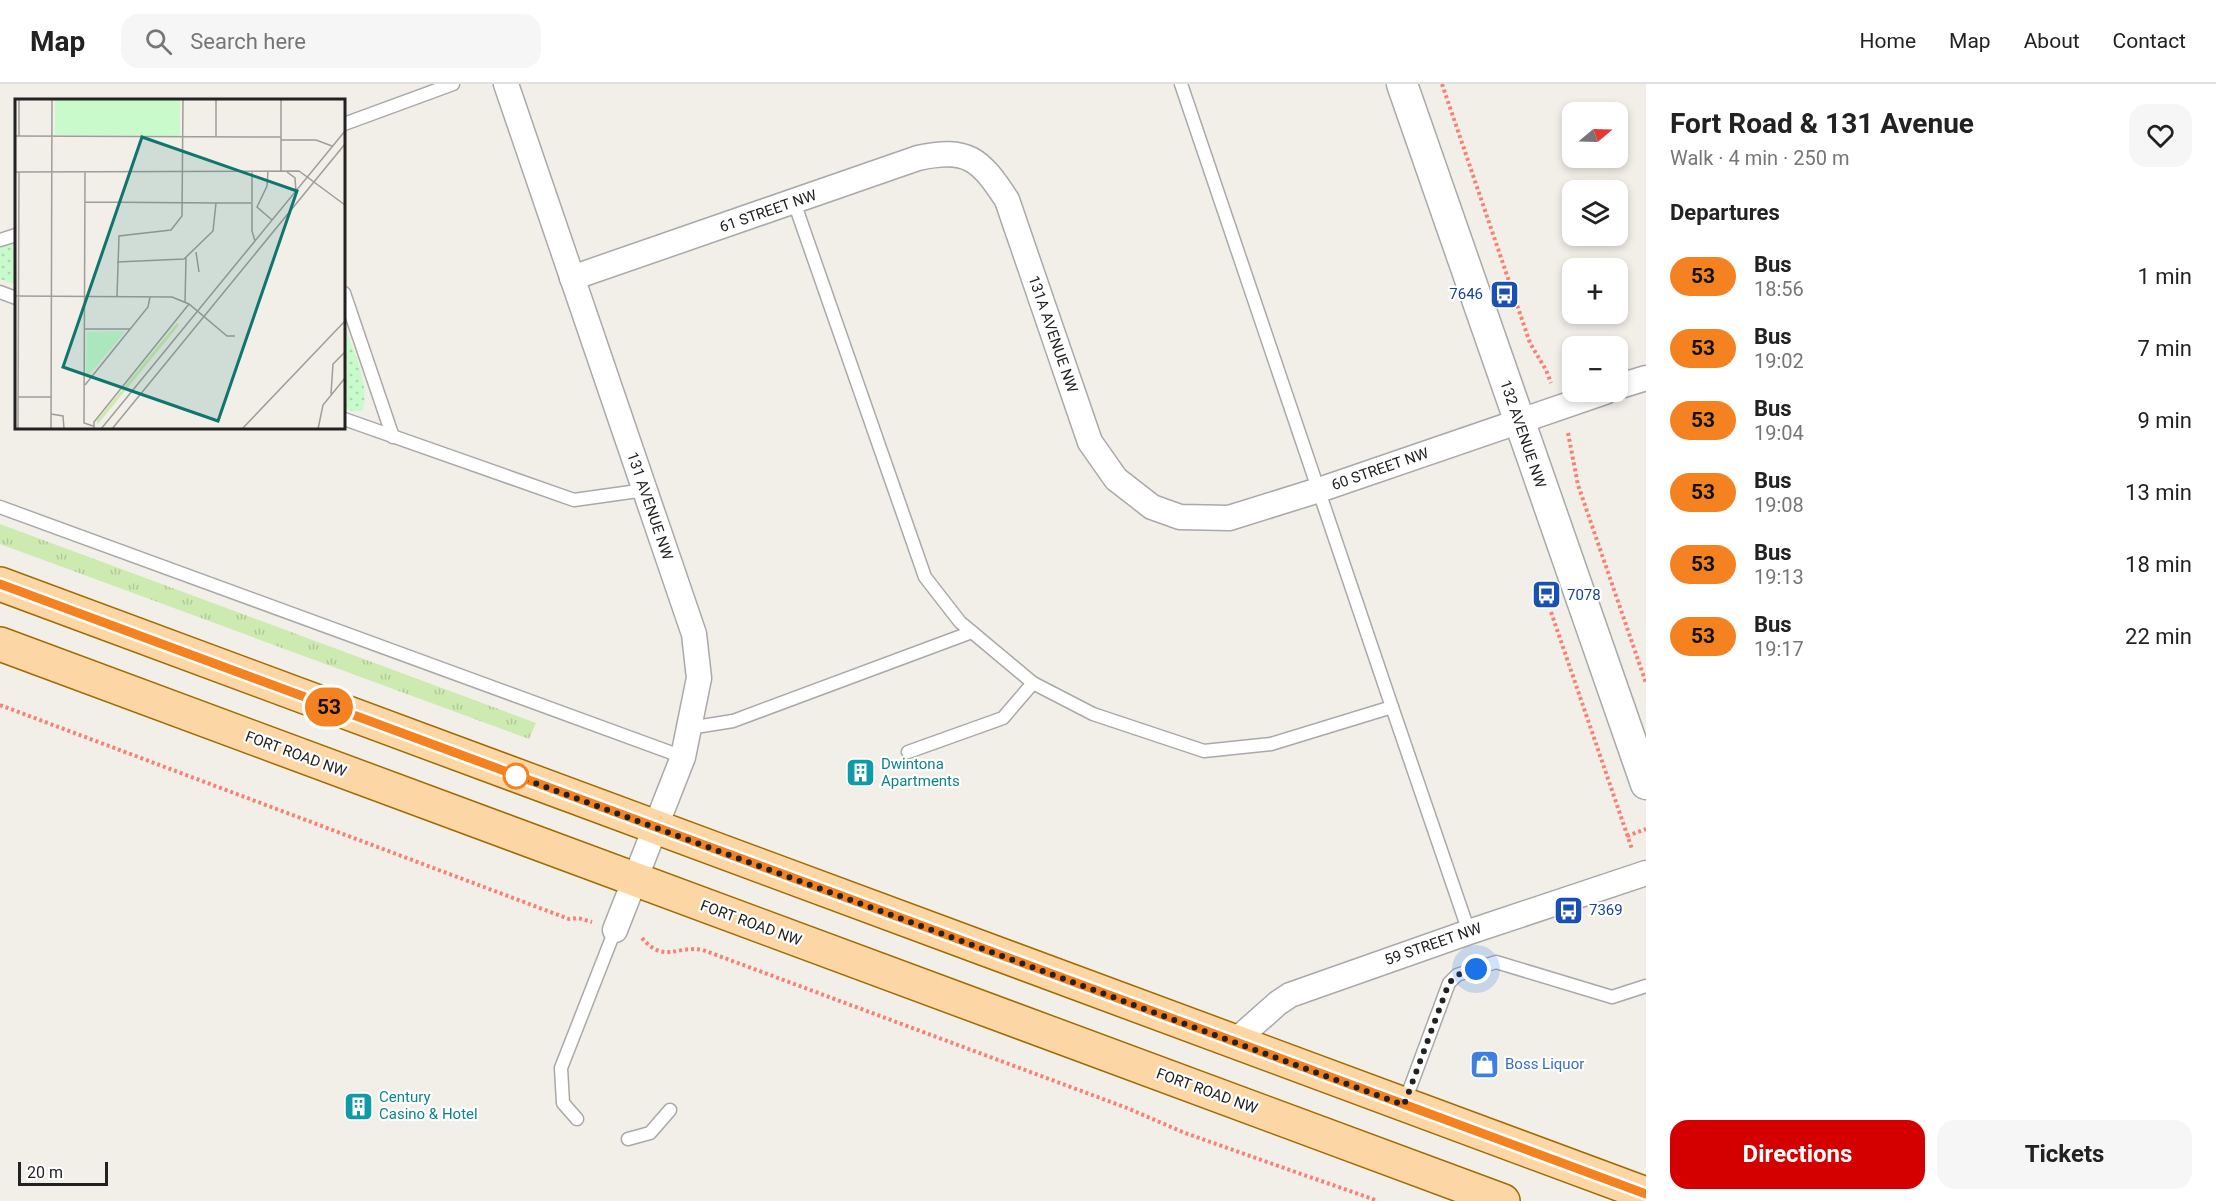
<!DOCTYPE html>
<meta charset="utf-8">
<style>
body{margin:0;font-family:Roboto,sans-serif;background:#f6f6f6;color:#222;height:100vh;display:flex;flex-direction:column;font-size:22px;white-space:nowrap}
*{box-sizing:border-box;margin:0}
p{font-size:20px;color:#767676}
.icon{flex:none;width:33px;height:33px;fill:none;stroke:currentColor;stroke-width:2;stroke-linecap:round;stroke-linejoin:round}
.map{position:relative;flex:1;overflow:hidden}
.panel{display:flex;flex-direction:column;background:#fff;width:570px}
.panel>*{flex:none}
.badge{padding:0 12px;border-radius:20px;font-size:21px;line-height:39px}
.needle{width:39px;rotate:71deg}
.tools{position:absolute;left:1562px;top:18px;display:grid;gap:12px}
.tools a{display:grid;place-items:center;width:66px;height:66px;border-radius:12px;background:#fff;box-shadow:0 3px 9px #0003;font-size:30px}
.scale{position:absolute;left:18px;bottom:15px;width:90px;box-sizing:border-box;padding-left:6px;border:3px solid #222;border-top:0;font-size:16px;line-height:21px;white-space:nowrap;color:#222;-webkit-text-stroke:4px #fff;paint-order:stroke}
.you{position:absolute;width:30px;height:30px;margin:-15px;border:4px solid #fff;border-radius:50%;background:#1a73e8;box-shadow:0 0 0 9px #1a73e833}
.map>.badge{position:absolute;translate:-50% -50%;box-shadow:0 0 0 3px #fff}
h2{padding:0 24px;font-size:22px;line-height:54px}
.round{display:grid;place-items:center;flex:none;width:63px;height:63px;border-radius:18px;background:#f6f6f6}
.summary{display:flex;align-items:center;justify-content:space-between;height:102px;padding:0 24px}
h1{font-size:28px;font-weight:700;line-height:45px}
.button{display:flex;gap:12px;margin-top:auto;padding:12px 24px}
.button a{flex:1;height:69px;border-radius:18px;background:#d40000;color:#fff;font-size:24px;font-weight:700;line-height:69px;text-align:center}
.button a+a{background:#f6f6f6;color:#222}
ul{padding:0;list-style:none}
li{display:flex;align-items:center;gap:18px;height:72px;padding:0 24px}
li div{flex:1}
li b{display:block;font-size:22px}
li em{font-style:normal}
li .badge{min-width:66px;font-weight:700;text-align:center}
header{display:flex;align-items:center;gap:36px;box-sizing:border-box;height:84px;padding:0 30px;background:#fff;border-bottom:2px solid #e0e0e0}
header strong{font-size:28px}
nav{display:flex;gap:33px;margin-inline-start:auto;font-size:21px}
.search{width:420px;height:54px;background:#f6f6f6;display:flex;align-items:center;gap:15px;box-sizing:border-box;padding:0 21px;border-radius:18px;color:#767676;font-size:22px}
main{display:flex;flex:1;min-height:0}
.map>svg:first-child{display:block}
.grass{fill:url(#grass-tufts)}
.park{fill:url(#park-dots)}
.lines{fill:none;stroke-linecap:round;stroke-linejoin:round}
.service-casing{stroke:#a9a9a9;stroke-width:15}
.minor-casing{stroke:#a9a9a9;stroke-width:27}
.tertiary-casing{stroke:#a9a9a9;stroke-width:33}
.primary-casing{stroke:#a06b00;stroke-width:36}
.path{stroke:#fa8072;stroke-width:4;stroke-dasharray:3 3;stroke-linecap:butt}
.service{stroke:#fff;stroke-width:12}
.minor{stroke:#fff;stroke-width:24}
.tertiary{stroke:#fff;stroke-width:30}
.primary{stroke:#fcd6a4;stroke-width:33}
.line-casing{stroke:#fff;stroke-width:14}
.line{stroke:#f58220;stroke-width:9}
.walk{stroke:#222;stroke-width:6;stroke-dasharray:0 10.8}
.stop-dot{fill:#fff;stroke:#f58220;stroke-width:3}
.labels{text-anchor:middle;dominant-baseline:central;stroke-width:4.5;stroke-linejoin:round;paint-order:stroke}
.street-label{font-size:15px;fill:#222;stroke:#fff}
.transit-label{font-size:15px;fill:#164399;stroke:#fff;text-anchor:start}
.culture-label{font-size:15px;fill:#0d838f;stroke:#fff;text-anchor:start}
.shop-label{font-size:15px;fill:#366cbe;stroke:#fff;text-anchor:start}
.inset-road{fill:none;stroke:#9f9d99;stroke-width:1.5}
.view{fill:#0f766e;fill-opacity:0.15;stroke:#0f766e;stroke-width:3}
.inset-edge{fill:none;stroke:#222;stroke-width:3}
</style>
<header>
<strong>Map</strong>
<div class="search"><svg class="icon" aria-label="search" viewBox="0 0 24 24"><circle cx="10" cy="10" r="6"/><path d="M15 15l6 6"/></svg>Search here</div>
<nav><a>Home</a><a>Map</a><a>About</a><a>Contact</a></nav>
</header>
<main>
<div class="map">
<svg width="1646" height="1117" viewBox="0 0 1646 1117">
<defs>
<pattern id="grass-tufts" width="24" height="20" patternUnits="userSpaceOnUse" patternTransform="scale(1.5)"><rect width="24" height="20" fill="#cdebb0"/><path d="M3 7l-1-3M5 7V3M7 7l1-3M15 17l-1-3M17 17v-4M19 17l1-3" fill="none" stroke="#b0c997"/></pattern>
<pattern id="park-dots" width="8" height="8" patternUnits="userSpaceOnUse" patternTransform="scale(1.5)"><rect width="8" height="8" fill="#c8facc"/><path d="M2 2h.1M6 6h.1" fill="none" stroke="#acd6af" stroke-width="1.8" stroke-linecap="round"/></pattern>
</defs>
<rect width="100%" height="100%" fill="#f2efe9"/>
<path class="grass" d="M 0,440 L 536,639 L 529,655 L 0,460 Z"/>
<g class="park">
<path d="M 16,159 L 16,201 L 0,195 L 0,164 Z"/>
<path d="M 344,240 C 352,265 372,303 362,327 L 353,327 L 344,324 Z"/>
</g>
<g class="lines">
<defs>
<g id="service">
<path d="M 344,40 L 453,0"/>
<path d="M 794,118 L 925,493 L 960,538 L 1033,599 L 1093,630 L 1204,667 L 1271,660 L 1392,623 L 1181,0"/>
<path d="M 0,156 L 16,151"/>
<path d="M 0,208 L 16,214"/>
<path d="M 344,209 L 393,353"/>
<path d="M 344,335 L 574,416 L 645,406"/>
<path d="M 0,423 L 683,673"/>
<path d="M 1392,623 L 1469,848"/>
<path d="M 689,644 L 733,637 L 972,548"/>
<path d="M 908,668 L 1003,634 L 1033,599"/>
<path d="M 1404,1020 L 1449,899 L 1457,891 L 1496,878 L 1612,913 L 1646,902"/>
<path d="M 577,1035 L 563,1019 L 561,984 L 615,846"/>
<path d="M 628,1055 L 650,1049 L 670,1026"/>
</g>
<g id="minor">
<path d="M 506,0 L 694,550 L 699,594 L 683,673 L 615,846"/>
<path d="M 572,194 L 918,74 C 968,63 980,75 1007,116 L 1090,358 L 1116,395 L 1152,423 L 1180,433 L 1229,434 L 1319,406 L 1605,308"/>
<path d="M 1617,303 L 1646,294"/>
<path d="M 1234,958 L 1278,919 L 1290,911 L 1469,848 L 1646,789"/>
</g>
<path id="tertiary" d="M 1402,0 L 1646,700"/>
<g id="primary">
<path d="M 0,500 L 1646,1110"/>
<path d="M 0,560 L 1503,1117"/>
</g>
</defs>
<use href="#service" class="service-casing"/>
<use href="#minor" class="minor-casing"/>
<use href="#tertiary" class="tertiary-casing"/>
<use href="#primary" class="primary-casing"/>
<g class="path">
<path d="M 1442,0 L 1530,259 L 1546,286 L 1551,299"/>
<path d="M 1568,349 L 1578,401 L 1646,599"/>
<path d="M 1551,528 L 1632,765"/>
<path d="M 0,621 L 569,835 L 578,834 L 592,838"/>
<path d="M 1627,752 L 1646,745"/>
<path d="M 642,854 C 664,880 676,861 703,866 L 1127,1024 L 1185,1049 L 1378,1117"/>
</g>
<use href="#service" class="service"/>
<use href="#minor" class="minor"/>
<use href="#tertiary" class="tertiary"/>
<use href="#primary" class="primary"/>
</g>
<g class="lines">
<defs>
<path id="line" d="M 0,500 L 1646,1110"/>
</defs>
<use href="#line" class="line-casing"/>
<use href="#line" class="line"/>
<path class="walk" d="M 516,692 L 1404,1021 L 1449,899 L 1457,891 L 1476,885"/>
</g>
<defs>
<symbol id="bus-square" viewBox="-11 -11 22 22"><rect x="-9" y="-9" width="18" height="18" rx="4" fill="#1a4fb4" stroke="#fff"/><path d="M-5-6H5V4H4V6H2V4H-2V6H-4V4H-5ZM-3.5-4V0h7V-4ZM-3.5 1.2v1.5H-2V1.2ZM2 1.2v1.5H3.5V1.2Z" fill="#fff"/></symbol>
<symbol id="building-square" viewBox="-11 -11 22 22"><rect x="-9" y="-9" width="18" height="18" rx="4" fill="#0f9aa8" stroke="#fff"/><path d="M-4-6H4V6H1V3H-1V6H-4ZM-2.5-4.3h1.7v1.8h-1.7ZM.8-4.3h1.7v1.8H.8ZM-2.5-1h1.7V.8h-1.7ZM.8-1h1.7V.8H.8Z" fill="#fff"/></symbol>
<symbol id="shop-square" viewBox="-11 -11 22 22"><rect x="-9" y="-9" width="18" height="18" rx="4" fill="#3f7fe0" stroke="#fff"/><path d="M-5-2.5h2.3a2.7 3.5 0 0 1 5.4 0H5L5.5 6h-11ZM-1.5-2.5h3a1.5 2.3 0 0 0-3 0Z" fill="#fff"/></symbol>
</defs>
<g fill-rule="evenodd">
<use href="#bus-square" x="1488" y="194" width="33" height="33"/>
<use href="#bus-square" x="1530" y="494" width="33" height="33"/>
<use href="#building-square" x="844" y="672" width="33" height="33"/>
<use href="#bus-square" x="1552" y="810" width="33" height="33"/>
<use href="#shop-square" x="1468" y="964" width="33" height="33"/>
<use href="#building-square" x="342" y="1006" width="33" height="33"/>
</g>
<circle class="stop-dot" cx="516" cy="692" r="12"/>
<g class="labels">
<g class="street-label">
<text transform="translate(768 127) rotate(-19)">61 STREET NW</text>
<text transform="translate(1053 250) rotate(71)">131A AVENUE NW</text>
<text transform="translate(1523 350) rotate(71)">132 AVENUE NW</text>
<text transform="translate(1380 385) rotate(-19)">60 STREET NW</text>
<text transform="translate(650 422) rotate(71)">131 AVENUE NW</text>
<text transform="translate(296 670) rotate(20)">FORT ROAD NW</text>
<text transform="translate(751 839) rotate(20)">FORT ROAD NW</text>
<text transform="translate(1433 860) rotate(-19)">59 STREET NW</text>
<text transform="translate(1207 1007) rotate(20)">FORT ROAD NW</text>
</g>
<g class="transit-label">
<text x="1483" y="210" text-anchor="end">7646</text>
<text x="1567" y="511">7078</text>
<text x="1589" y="826">7369</text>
</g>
<g class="culture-label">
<text x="881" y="680">Dwintona<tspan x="881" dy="17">Apartments</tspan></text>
<text x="379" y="1013">Century<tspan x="379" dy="17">Casino &amp; Hotel</tspan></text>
</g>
<g class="shop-label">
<text x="1505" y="980">Boss Liquor</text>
</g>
</g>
<g transform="translate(15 15)">
<rect width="330" height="330" fill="#f2efe9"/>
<path d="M 162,224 L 164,226 L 82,326 L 82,321 Z" fill="#cdebb0"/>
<path d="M 40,0 L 165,0 L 165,37 L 40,36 ZM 109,232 L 110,233 L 71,279 L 72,233 Z" fill="#c8facc"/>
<path class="inset-road" d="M 0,37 L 266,38M 4,37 L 4,0M 201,38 L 201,0M 266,41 L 301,41 L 317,47M 237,72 L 237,132 L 240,142M 253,72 L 252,87 L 242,108 L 257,121M 266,72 L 266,0M 0,73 L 284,72 L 330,106M 70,73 L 69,324 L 78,327M 272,73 L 280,79 L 281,93M 70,103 L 201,104 L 198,132 L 169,160 L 102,163M 201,104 L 236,104M 181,153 L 184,173M 0,197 L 157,198 L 174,205 L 212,237 L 220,237M 102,197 L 104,137 L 156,131 L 167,117 L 168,0M 170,203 L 171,159M 70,230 L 116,230M 70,286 L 133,208 L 135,198M 316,295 L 318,265 L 330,253M 3,298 L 36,298M 36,315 L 48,317 L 49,330M 3,330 L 4,73M 36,330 L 37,0M 79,330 L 79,323 L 174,205M 86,330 L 330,32M 97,330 L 330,45M 227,330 L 330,222M 303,330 L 308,306 L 330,279"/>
<path class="view" d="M 127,38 L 282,92 L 203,322 L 48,268 Z"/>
<rect width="330" height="330" class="inset-edge"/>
</g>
</svg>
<div class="tools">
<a><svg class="needle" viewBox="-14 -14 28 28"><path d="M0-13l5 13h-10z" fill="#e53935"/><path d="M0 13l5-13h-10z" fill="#767676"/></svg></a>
<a><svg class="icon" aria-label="layers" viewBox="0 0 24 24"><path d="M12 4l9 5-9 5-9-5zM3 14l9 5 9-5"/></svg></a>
<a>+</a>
<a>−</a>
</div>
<div class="scale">20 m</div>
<div class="you" style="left:1476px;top:885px"></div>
<b class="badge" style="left:329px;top:623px;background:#f58220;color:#111">53</b>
</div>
<section class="panel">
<div class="summary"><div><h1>Fort Road &amp; 131 Avenue</h1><p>Walk · 4 min · 250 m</p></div><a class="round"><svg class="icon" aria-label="heart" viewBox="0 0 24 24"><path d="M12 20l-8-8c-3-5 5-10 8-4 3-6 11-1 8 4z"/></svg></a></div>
<h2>Departures</h2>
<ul>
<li><span class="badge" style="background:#f58220;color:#111">53</span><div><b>Bus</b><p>18:56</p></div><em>1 min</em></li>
<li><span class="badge" style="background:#f58220;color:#111">53</span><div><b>Bus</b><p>19:02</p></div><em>7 min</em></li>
<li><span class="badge" style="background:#f58220;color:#111">53</span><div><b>Bus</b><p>19:04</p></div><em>9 min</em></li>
<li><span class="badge" style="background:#f58220;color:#111">53</span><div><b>Bus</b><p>19:08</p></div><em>13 min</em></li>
<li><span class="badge" style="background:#f58220;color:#111">53</span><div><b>Bus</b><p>19:13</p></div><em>18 min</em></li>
<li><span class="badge" style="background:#f58220;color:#111">53</span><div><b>Bus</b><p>19:17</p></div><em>22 min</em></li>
</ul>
<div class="button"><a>Directions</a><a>Tickets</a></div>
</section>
</main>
